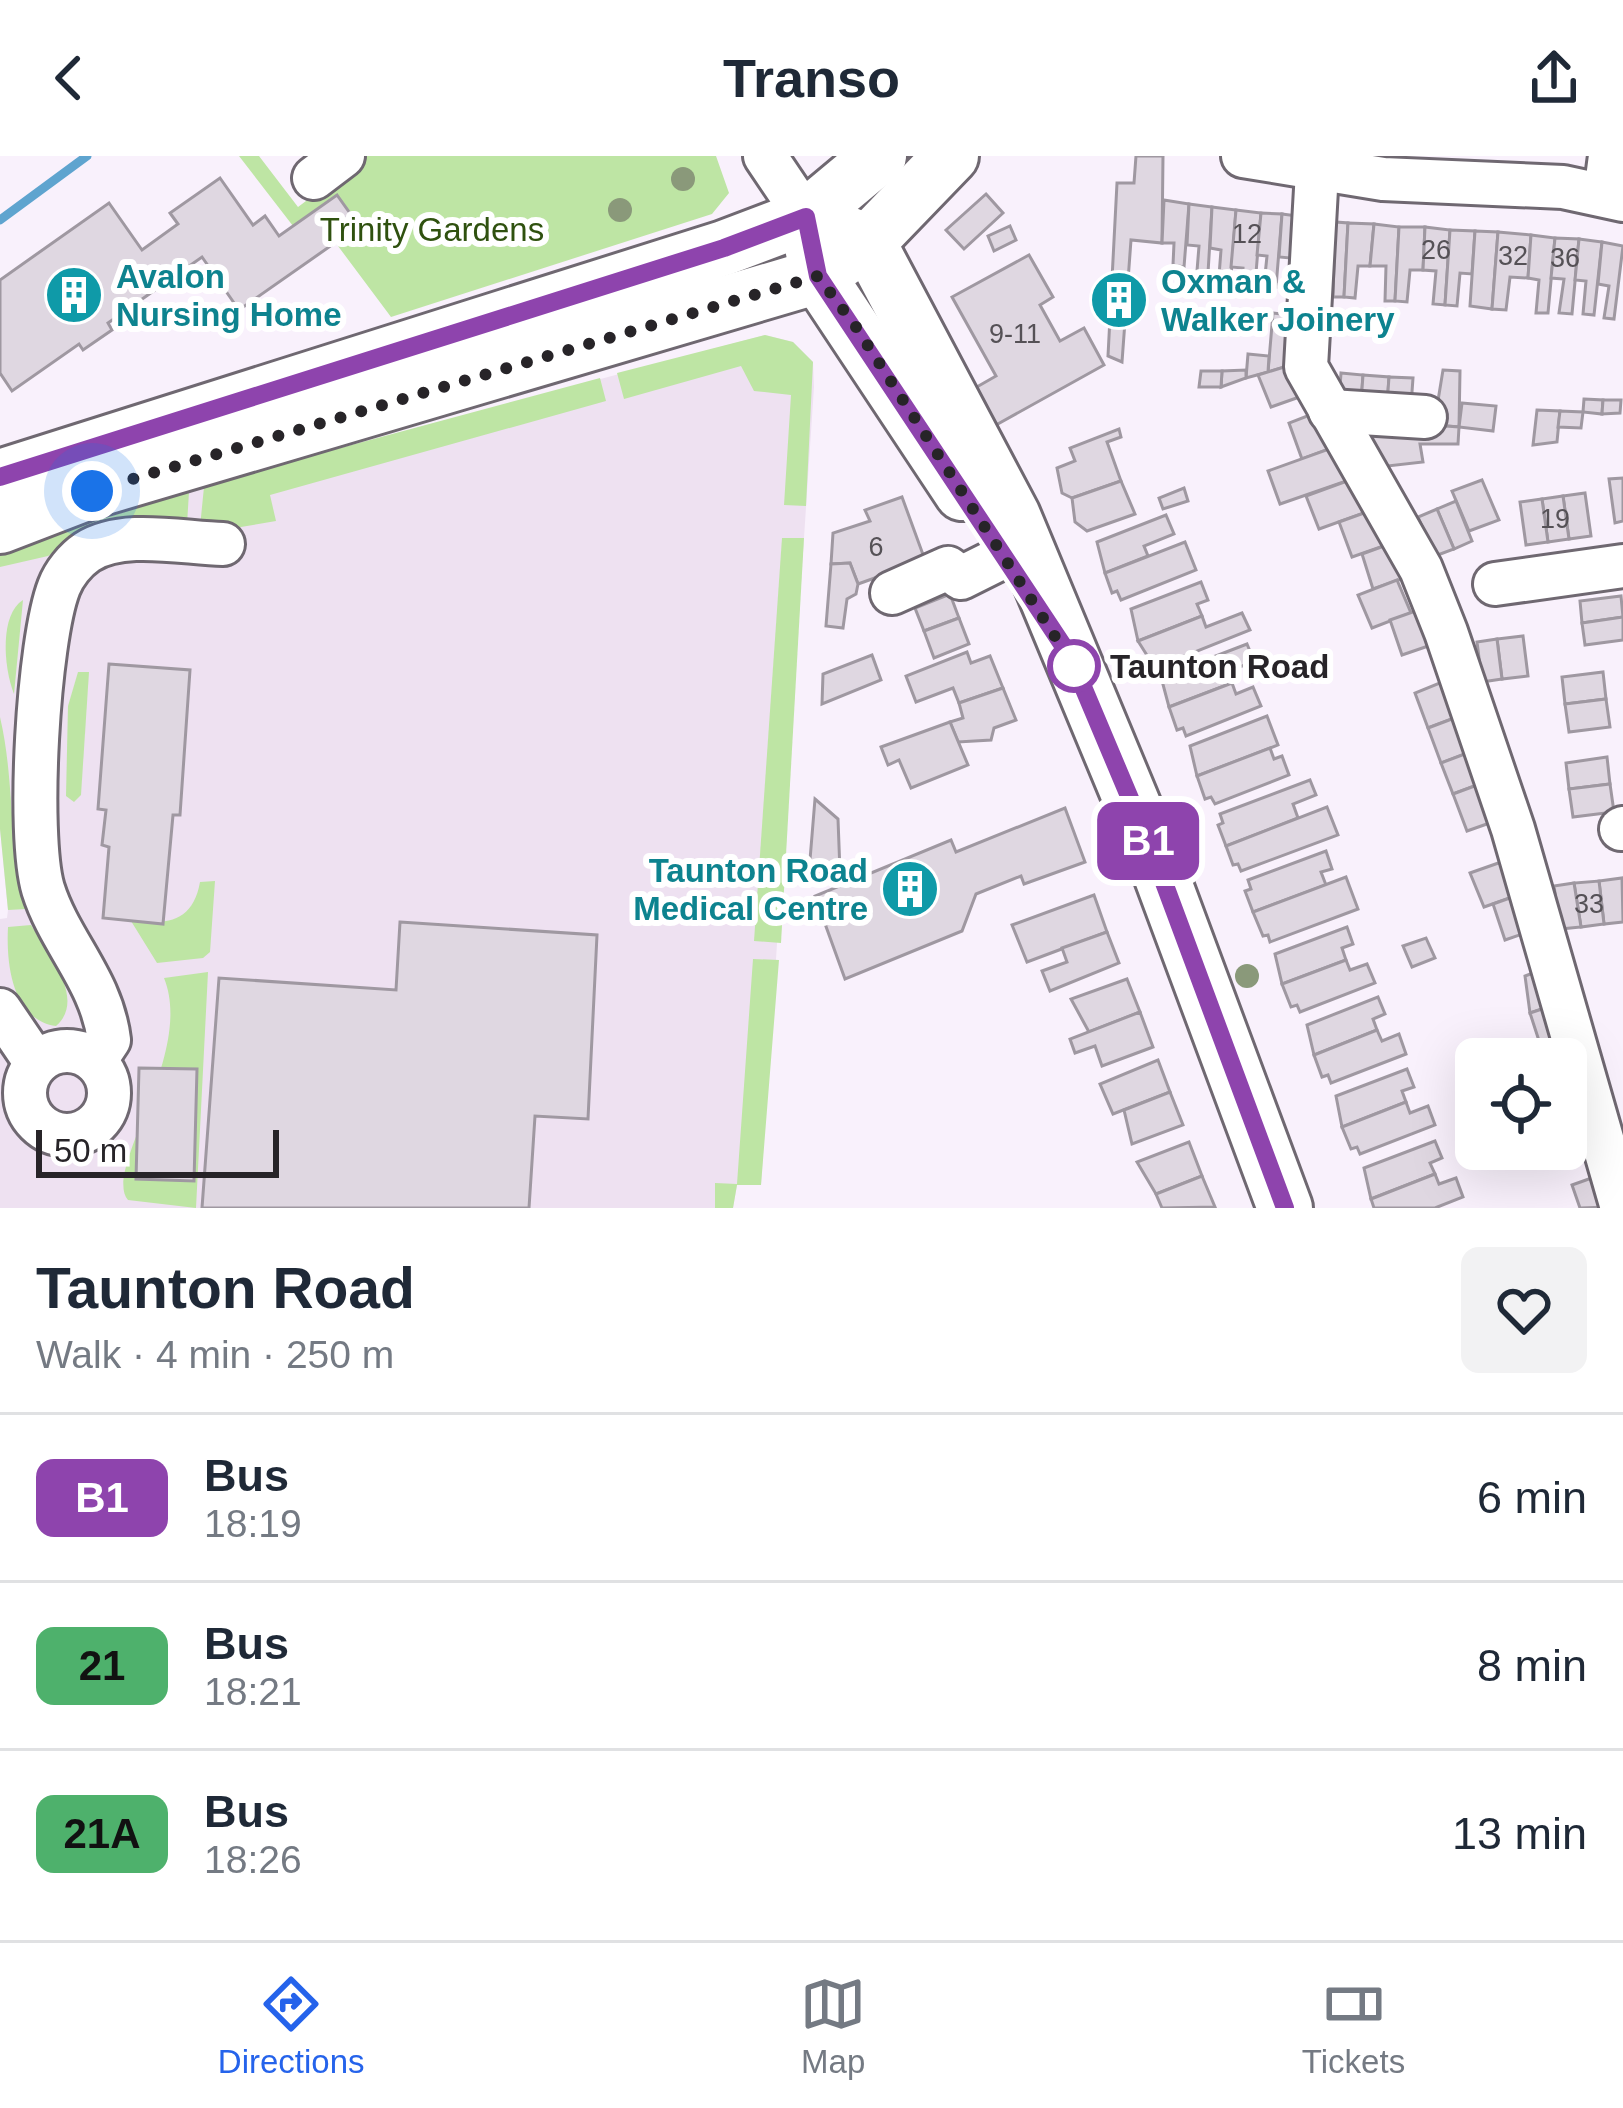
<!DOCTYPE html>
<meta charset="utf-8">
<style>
body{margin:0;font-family:Arial,sans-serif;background:#f2f2f3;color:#1f2937;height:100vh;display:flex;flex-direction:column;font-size:45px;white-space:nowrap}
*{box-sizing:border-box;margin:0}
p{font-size:39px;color:#747a83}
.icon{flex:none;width:66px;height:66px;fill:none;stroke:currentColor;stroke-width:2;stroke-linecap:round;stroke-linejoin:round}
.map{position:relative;height:1052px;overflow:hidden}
.sheet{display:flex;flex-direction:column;background:#fff;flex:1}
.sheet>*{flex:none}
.badge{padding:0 24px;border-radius:18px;font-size:42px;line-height:78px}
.buttons{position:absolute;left:1455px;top:882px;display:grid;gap:24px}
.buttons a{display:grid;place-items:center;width:132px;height:132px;border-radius:18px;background:#fff;box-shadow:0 12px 48px #0002;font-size:60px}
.scale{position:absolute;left:36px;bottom:30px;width:243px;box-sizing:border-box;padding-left:12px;border:6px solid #272428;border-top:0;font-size:33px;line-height:42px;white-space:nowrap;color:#272428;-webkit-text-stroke:9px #fff;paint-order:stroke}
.you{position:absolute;width:60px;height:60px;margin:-30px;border:9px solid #fff;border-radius:50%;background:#1a73e8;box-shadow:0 0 0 18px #1a73e833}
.map>.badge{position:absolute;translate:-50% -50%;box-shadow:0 0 0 6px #fff}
.round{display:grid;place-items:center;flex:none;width:126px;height:126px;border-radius:18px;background:#f2f2f3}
.headline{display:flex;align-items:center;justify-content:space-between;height:204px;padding:0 36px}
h1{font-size:57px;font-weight:800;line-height:90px}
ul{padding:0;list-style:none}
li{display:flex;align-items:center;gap:36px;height:168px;padding:0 36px;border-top:3px solid #e0e1e3}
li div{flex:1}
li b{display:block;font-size:45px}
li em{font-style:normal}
li .badge{min-width:132px;font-weight:700;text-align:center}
header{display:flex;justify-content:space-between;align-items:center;height:156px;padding:0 36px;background:#fff;font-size:54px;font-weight:800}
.menu{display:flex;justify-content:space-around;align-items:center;height:168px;border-top:3px solid #e0e1e3;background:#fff;font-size:33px;color:#747a83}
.menu a{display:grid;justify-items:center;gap:6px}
.menu .active{color:#2563eb}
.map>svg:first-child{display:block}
.built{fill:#eee1f1}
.green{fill:#bee5a4}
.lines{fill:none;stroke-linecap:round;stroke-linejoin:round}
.stream{stroke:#5fa4cf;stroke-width:9}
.building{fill:#dfd7e1;stroke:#9f98a1;stroke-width:3}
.minor-casing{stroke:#6f6871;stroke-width:48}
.major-casing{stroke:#6f6871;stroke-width:60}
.minor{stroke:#fff;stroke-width:42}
.major{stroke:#fff;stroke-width:54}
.tree{fill:#8a997a}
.line-casing{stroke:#fff;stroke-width:27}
.line{stroke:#8e44ad;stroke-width:18}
.walk{stroke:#272428;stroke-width:12;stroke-dasharray:0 21.6}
.stop-dot{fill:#fff;stroke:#8e44ad;stroke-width:6}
.labels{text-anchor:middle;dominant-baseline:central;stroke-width:12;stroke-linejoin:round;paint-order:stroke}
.number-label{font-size:27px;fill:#555156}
.park-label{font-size:33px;fill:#2f510f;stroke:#fff}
.culture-label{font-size:33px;font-weight:bold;fill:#0d838f;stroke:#fff;text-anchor:start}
.stop-label{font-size:33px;font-weight:bold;fill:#272428;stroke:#fff;text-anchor:start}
</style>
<header><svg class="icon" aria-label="back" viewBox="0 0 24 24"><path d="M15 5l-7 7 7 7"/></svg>Transo<svg class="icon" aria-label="share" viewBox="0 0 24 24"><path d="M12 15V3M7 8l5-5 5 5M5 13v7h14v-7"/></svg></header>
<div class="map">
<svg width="1623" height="1052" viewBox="0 0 1623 1052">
<rect width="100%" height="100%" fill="#f9f1fc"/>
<path class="built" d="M 765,179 L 793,186 L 813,206 L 814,231 L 761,1029 L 737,1029 L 733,1052 L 0,1052 L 0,763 L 7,762 L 8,754 L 0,673 L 0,396 L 222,324 Z"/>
<g class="green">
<path d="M 239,0 L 259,0 L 298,51 L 366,0 L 716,0 L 729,37 L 712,58 L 391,161 L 335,86 L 359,69 L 338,39 L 293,70 Z"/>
<path d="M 765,179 L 793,186 L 813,206 L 806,350 L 784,349 L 791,239 L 754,235 L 741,210 L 624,243 L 617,217 Z"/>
<path d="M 600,222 L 606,245 L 270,339 L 276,365 L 223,374 L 200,371 L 204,331 L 222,324 Z"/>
<path d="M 189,336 L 187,368 L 108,366 L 84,374 L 48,400 L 0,411 L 0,396 L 8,392 Z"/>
<path d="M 782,382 L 804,382 L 781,787 L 754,785 Z"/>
<path d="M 23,444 L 14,538 C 3,510 0,458 23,444 Z"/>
<path d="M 78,516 L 89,516 L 81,639 L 74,646 L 66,640 L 68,550 Z"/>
<path d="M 0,561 C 15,624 8,690 26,753 L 8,754 L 0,673 Z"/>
<path d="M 215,725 L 210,796 L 203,802 L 157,807 L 131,765 C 167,769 193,766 200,726 Z"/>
<path d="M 31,769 C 47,796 87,843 56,870 C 12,864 6,807 8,771 Z"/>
<path d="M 753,803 L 779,804 L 761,1029 L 737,1029 L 733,1052 L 715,1052 L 715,1027 L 737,1028 Z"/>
<path d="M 208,816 L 196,1052 L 128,1044 C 102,1014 195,898 164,822 Z"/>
</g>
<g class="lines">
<path class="stream" d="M 0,64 L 87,0"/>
</g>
<g class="building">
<path d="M 1136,0 L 1163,0 L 1162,87 L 1131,84 L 1122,206 L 1108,200 L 1117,27 L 1134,27 Z"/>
<path d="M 220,22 L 253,69 L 265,60 L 279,80 L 337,39 L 359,70 L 239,154 L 202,101 L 108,167 L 112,174 L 83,194 L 79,188 L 12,235 L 0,217 L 0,124 L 109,47 L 142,94 L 178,68 L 170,57 Z"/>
<path d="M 986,38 L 1003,57 L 964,93 L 946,74 Z"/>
<path d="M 1164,44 L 1189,48 L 1184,111 L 1173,109 L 1174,87 L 1162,87 Z"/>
<path d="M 1189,48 L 1212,51 L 1208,117 L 1197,115 L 1199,90 L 1187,89 Z"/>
<path d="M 1212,51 L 1236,54 L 1231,121 L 1219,120 L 1221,94 L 1210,92 Z"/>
<path d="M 1236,54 L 1261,57 L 1255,129 L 1242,127 L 1243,112 L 1231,111 Z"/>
<path d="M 1261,57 L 1282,58 L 1276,131 L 1264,129 L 1267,100 L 1257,99 Z"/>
<path d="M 1282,58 L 1305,61 L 1300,132 L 1288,132 L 1291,102 L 1279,101 Z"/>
<path d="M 1323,65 L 1348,67 L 1344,141 L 1333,141 L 1334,107 L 1321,106 Z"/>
<path d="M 1348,67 L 1374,68 L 1370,110 L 1358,110 L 1355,142 L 1344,141 Z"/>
<path d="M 1374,68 L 1399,71 L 1395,145 L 1385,145 L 1386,110 L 1370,110 Z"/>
<path d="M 1010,70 L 1016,84 L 994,95 L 988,80 Z"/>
<path d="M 1399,71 L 1425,71 L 1423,114 L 1410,114 L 1407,146 L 1395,145 Z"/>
<path d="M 1425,71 L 1450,74 L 1445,149 L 1433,148 L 1436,115 L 1423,114 Z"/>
<path d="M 1450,74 L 1475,75 L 1472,118 L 1460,117 L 1457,150 L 1445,149 Z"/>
<path d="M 1475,75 L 1498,76 L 1492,153 L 1470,150 Z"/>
<path d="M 1498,76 L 1531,79 L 1528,122 L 1510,121 L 1506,154 L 1492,153 Z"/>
<path d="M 1531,79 L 1555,82 L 1548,157 L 1536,157 L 1539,124 L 1528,122 Z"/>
<path d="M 1555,82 L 1579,83 L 1572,158 L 1559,157 L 1564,123 L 1551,122 Z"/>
<path d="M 1579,83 L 1602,86 L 1594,159 L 1583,158 L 1586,125 L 1575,124 Z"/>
<path d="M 1602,86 L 1623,90 L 1614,163 L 1604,162 L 1609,130 L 1598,128 Z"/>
<path d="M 1029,99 L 1053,141 L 1040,149 L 1060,185 L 1084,172 L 1104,209 L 996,269 L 975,232 L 996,220 L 952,141 Z"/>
<path d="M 1273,157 L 1298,160 L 1294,208 L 1268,216 Z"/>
<path d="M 1248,198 L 1269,200 L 1268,216 L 1246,222 Z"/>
<path d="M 1294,208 L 1305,239 L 1271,251 L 1258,219 Z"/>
<path d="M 1246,214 L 1246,222 L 1221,231 L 1222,215 Z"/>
<path d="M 1443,214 L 1460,215 L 1459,271 L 1434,269 Z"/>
<path d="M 1201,215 L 1222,215 L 1221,231 L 1199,231 Z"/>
<path d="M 1341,217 L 1363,219 L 1361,247 L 1339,245 Z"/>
<path d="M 1363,219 L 1389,221 L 1387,249 L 1361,247 Z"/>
<path d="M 1389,221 L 1413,222 L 1411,250 L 1387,249 Z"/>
<path d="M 1584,243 L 1603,244 L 1602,258 L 1583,256 Z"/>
<path d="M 1603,244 L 1621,244 L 1620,257 L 1602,258 Z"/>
<path d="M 1462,247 L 1496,250 L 1493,275 L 1459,271 Z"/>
<path d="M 1537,254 L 1560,255 L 1557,286 L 1533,289 Z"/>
<path d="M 1560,255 L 1583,256 L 1581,272 L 1558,271 Z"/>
<path d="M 1315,257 L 1329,293 L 1302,303 L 1289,267 Z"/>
<path d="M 1364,264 L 1459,271 L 1458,288 L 1420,288 L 1423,306 L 1379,311 L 1360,277 Z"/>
<path d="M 1119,273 L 1121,281 L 1107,286 L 1121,325 L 1072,342 L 1062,337 L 1057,312 L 1075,305 L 1070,292 Z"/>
<path d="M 1340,289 L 1358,321 L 1280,348 L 1268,315 Z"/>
<path d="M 1358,321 L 1375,353 L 1319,373 L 1306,340 Z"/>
<path d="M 1623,322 L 1623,365 L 1615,367 L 1609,323 Z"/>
<path d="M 1482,324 L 1499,364 L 1469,375 L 1452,335 Z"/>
<path d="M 1121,325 L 1135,358 L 1087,375 L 1075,366 L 1072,342 Z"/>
<path d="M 1184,332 L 1188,345 L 1163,353 L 1159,342 Z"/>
<path d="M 1585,337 L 1591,380 L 1569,383 L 1563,340 Z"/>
<path d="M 1563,340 L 1569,383 L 1548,386 L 1542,343 Z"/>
<path d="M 902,341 L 925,404 L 858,428 L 850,407 L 831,408 L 833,377 L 870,365 L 865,354 Z"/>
<path d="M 1542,343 L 1548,386 L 1526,389 L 1520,346 Z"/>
<path d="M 1456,345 L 1472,385 L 1454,393 L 1437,353 Z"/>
<path d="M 1375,353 L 1395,386 L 1352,401 L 1339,366 Z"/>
<path d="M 1437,353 L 1454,393 L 1435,400 L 1418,361 Z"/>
<path d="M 1166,359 L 1174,378 L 1144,390 L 1148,400 L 1105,417 L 1097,386 Z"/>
<path d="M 1185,386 L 1196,414 L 1121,444 L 1117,435 L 1112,437 L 1105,417 Z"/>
<path d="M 1395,386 L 1413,419 L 1373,433 L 1362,398 Z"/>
<path d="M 850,407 L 858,428 L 856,438 L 847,443 L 843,472 L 826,470 L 831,408 Z"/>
<path d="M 1397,424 L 1411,457 L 1372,472 L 1358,439 Z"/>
<path d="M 1201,426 L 1208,444 L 1197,448 L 1202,460 L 1138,485 L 1131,453 Z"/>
<path d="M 950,438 L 959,462 L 924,475 L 915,452 Z"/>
<path d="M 1621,440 L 1623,461 L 1582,467 L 1580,445 Z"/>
<path d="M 1424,452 L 1437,487 L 1402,499 L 1390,464 Z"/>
<path d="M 1242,457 L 1250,474 L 1155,512 L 1138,485 L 1202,460 L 1206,471 Z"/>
<path d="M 1623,461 L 1623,484 L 1585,489 L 1582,467 Z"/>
<path d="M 959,462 L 969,488 L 934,502 L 924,475 Z"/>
<path d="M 1523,480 L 1528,520 L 1502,523 L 1497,483 Z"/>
<path d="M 1497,483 L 1502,523 L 1482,526 L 1477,486 Z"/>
<path d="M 1247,488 L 1254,505 L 1228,516 L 1232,527 L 1169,551 L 1161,521 Z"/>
<path d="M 967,496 L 971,507 L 990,500 L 1003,532 L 959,547 L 953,532 L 916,546 L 906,520 Z"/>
<path d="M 872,499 L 881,524 L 822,548 L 823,518 Z"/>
<path d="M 109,508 L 190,514 L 180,659 L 173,659 L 163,768 L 103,762 L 109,691 L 102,689 L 106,654 L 98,653 Z"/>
<path d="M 1603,516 L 1606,543 L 1565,548 L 1562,521 Z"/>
<path d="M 1452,522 L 1465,558 L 1428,572 L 1415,537 Z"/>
<path d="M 1232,527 L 1236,538 L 1253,531 L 1261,550 L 1186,580 L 1183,572 L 1177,574 L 1169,551 Z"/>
<path d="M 1003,532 L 1016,564 L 994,572 L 991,584 L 958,586 L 950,566 L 963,562 L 959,547 Z"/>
<path d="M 1606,543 L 1610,571 L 1569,576 L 1565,548 Z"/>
<path d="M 1465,558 L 1478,593 L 1441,607 L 1428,572 Z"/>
<path d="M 1267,560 L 1278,589 L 1197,620 L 1190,590 Z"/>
<path d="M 950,566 L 968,609 L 911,632 L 899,604 L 888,609 L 881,591 Z"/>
<path d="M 1270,592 L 1274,603 L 1282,600 L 1289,619 L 1215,648 L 1211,641 L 1205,643 L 1197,620 Z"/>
<path d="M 1478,593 L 1488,625 L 1453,638 L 1441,607 Z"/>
<path d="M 1607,601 L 1610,628 L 1569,633 L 1566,607 Z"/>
<path d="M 1310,624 L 1316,639 L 1293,648 L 1298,662 L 1226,690 L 1218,669 L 1223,667 L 1220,658 Z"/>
<path d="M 1488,625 L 1501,663 L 1467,675 L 1453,638 Z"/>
<path d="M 1610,628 L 1614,656 L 1573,661 L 1569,633 Z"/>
<path d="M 815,643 L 838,663 L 840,716 L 809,716 Z"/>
<path d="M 1327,651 L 1338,679 L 1241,715 L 1238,708 L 1233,709 L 1226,690 Z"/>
<path d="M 1065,652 L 1085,706 L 1024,728 L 1021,720 L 976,738 L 962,775 L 845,823 L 815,740 L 951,684 L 956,696 Z"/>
<path d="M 1326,695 L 1332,713 L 1321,716 L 1326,729 L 1253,756 L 1245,735 L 1251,733 L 1248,724 Z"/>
<path d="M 1507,704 L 1521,738 L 1484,751 L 1470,717 Z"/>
<path d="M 1346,721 L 1358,753 L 1270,786 L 1268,779 L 1263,780 L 1253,756 Z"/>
<path d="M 1622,722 L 1623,766 L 1604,768 L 1599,725 Z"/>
<path d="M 1599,725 L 1604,768 L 1581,771 L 1574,727 Z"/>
<path d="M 1574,727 L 1581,771 L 1560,773 L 1554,730 Z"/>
<path d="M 1521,738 L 1534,774 L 1505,784 L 1493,748 Z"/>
<path d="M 1094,739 L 1107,776 L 1027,806 L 1012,769 Z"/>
<path d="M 400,766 L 597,779 L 588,963 L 535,960 L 529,1052 L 202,1052 L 219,822 L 396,834 Z"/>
<path d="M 1347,771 L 1353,788 L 1342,792 L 1346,804 L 1282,828 L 1275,798 Z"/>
<path d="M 1107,776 L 1119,807 L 1050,835 L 1042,815 L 1067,806 L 1062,792 Z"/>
<path d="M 1426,782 L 1435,802 L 1412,811 L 1403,790 Z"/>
<path d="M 1346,804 L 1350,814 L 1367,808 L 1375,827 L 1300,856 L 1297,849 L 1291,851 L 1282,828 Z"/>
<path d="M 1546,812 L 1557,848 L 1530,857 L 1525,820 Z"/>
<path d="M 1127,823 L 1140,856 L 1089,876 L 1071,843 Z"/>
<path d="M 1378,841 L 1385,858 L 1373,863 L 1377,874 L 1314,899 L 1307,869 Z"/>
<path d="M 1557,848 L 1566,886 L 1542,894 L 1530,857 Z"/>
<path d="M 1140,856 L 1153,891 L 1102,910 L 1095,890 L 1075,897 L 1070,883 Z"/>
<path d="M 1377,874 L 1382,885 L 1399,878 L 1406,898 L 1331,927 L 1328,919 L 1322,921 L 1314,899 Z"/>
<path d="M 1158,904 L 1170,936 L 1113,958 L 1100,928 Z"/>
<path d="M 139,912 L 197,913 L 194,1025 L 136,1023 Z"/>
<path d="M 1407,913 L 1414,931 L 1402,935 L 1406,946 L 1342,971 L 1336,940 Z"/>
<path d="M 1170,936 L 1183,969 L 1132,988 L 1124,954 Z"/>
<path d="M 1406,946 L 1410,957 L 1428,950 L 1435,969 L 1360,998 L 1357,991 L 1351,993 L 1342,971 Z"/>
<path d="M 1591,980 L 1596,998 L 1563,1010 L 1557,993 Z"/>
<path d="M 1435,985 L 1442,1002 L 1430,1007 L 1435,1018 L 1371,1043 L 1364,1012 Z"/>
<path d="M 1189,986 L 1202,1020 L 1156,1038 L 1137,1006 Z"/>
<path d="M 1435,1018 L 1439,1028 L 1456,1022 L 1463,1041 L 1435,1052 L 1374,1052 L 1371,1043 Z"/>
<path d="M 1600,1019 L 1609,1051 L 1580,1052 L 1572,1029 Z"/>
<path d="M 1202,1020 L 1215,1051 L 1162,1052 L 1156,1038 Z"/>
</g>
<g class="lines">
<defs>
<g id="minor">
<path d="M 765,0 L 806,61"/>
<path d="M 1243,0 L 1383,23 L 1563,31 L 1623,44"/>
<path d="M 1317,15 L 1306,211 L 1421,413 L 1446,476 L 1513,673 L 1622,1052"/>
<path d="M 314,22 L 343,0"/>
<path d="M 1605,38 L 1610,0"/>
<path d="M 1330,255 L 1425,261"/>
<path d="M 1495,428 L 1623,410"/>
<path d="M 892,437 L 948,412 L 961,422 L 1003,401"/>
<path d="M 1621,673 L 1623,672"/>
<path d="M 0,854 L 36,907"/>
<circle cx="67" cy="937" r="42"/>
<path d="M 95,905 L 109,884 C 102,825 60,787 43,733 C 27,678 38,485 59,431 C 64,418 75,404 87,396 C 123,373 182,387 223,388"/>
</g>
<g id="major">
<path d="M 806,61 L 868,86 L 1013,360 L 1153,697 L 1285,1052"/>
<path d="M 811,86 L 818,120 L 962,337"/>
<path d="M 0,321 L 724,92 L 806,61 L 879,0"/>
<path d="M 0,370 L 91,335 L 818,120 L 868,86 L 951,0"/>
</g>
</defs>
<use href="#minor" class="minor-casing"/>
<use href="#major" class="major-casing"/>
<use href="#minor" class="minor"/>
<use href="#major" class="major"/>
</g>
<g class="tree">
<circle cx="683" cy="23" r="12"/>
<circle cx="620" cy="54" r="12"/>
<circle cx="1247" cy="820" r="12"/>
</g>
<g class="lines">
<defs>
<path id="line" d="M 0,321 L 724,92 L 806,61 L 818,120 L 1070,500 L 1153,697 L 1285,1052"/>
</defs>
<use href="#line" class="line-casing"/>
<use href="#line" class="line"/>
<path class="walk" d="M 92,335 L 818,120 L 856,171 L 1074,510"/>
</g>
<defs>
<symbol id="building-disc" viewBox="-11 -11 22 22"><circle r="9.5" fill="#0f9aa8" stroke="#fff"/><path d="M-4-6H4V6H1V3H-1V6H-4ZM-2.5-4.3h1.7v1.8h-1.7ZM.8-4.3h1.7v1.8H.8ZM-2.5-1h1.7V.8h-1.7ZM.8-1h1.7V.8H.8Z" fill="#fff"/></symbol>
</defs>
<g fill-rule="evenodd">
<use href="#building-disc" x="41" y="106" width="66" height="66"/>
<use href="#building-disc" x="1086" y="111" width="66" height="66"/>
<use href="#building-disc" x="877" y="700" width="66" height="66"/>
</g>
<circle class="stop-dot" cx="1074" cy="510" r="24"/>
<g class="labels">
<g class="number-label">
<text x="1247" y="78">12</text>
<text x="1436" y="94">26</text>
<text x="1513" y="100">32</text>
<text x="1565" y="102">36</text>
<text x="1015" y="178">9-11</text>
<text x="1555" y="363">19</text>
<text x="876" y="391">6</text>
<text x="1589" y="748">33</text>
</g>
<g class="park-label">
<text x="432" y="73">Trinity Gardens</text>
</g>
<g class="culture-label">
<text x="116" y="120">Avalon<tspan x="116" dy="38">Nursing Home</tspan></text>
<text x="1161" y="125">Oxman &amp;<tspan x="1161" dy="38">Walker Joinery</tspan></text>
<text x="868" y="714" text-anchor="end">Taunton Road<tspan x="868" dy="38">Medical Centre</tspan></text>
</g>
<g class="stop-label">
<text x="1110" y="510">Taunton Road</text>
</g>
</g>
</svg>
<div class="buttons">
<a><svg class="icon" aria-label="locate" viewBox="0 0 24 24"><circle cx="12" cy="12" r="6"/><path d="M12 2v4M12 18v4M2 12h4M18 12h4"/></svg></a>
</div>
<div class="scale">50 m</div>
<div class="you" style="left:92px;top:335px"></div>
<b class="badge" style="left:1148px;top:685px;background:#8e44ad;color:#fff">B1</b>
</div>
<section class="sheet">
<div class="headline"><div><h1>Taunton Road</h1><p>Walk · 4 min · 250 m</p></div><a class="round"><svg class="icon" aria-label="heart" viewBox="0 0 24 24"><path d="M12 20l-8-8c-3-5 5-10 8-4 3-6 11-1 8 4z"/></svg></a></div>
<ul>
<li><span class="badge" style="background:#8e44ad;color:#fff">B1</span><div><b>Bus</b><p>18:19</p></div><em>6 min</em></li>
<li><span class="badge" style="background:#4eb16c;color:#111">21</span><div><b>Bus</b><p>18:21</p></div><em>8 min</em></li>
<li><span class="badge" style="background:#4eb16c;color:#111">21A</span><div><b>Bus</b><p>18:26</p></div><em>13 min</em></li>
</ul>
</section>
<nav class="menu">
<a class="active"><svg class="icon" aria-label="directions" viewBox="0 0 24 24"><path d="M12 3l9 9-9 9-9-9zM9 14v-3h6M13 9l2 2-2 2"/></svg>Directions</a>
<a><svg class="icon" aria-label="map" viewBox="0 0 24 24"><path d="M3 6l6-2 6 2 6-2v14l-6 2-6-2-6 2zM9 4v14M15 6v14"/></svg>Map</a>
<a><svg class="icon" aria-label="tickets" viewBox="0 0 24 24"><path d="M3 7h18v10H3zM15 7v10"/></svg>Tickets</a>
</nav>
